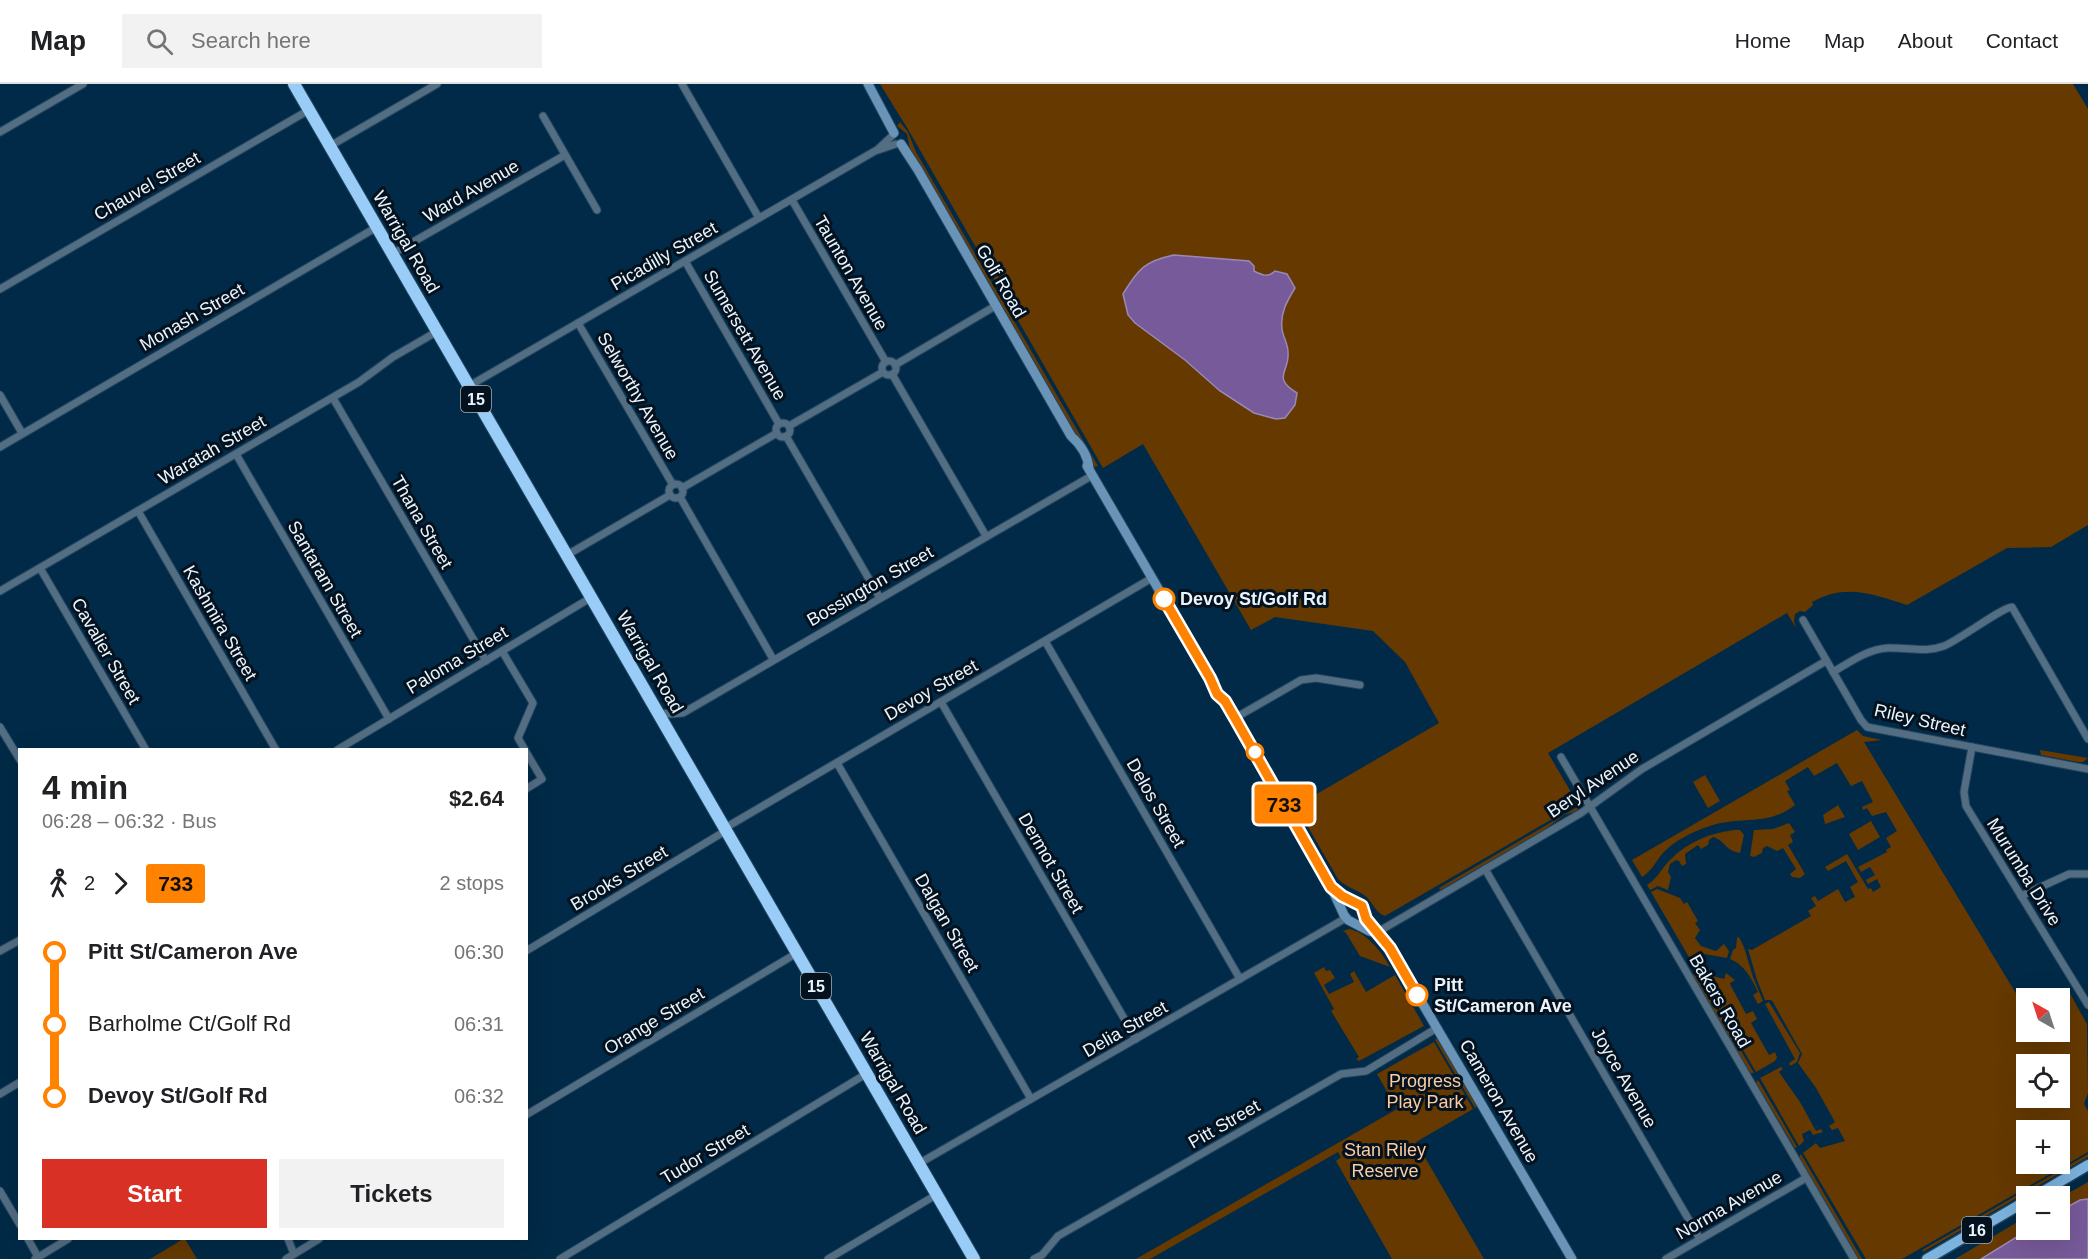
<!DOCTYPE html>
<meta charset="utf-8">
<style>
body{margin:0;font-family:Arial,sans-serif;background:#f2f2f2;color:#202124;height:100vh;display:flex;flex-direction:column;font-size:22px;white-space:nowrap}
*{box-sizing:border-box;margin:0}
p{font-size:20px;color:#757577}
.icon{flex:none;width:33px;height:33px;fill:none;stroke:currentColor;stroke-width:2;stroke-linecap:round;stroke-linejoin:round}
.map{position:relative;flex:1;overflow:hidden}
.sheet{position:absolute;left:18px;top:664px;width:510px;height:492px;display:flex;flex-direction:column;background:#fff;border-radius:0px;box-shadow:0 6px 24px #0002}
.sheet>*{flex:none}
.badge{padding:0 12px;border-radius:4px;font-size:21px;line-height:39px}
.needle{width:39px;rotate:321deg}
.fabs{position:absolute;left:2016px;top:904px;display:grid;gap:12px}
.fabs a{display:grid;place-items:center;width:54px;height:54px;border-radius:0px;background:#fff;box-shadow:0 6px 24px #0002;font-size:30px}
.map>.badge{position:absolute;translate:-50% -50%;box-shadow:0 0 0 3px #fff}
.legs{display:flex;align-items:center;gap:9px;height:66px;padding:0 24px;font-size:20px}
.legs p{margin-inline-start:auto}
.summary{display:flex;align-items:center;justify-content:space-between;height:102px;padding:0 24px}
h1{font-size:33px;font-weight:700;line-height:45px}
.primary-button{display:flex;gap:12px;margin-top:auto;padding:12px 24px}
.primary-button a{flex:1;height:69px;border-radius:0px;background:#d93025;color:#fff;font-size:24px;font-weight:700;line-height:69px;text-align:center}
.primary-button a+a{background:#f2f2f2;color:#202124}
ul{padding:0 24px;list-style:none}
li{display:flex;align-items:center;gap:21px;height:72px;font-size:22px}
li i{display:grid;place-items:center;width:9px;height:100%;margin:0 8px;background:currentColor}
li i::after{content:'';width:15px;height:15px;margin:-8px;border:4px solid;border-radius:50%;background:#fff}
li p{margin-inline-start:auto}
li:first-child i{background:linear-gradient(#0000 50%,currentColor 0)}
li:last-child i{background:linear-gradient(currentColor 50%,#0000 0)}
header{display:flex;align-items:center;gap:36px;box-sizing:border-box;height:84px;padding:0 30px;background:#fff;border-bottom:2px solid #e0e0e0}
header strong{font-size:28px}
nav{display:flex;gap:33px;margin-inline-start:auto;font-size:21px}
.search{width:420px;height:54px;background:#f2f2f2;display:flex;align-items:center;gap:15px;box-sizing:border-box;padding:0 21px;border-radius:0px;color:#757577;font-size:22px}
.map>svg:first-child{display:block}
.green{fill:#653900;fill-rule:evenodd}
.water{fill:#775a9a;stroke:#9a88b7;stroke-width:1.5}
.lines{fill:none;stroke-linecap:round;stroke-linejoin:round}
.street-casing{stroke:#214660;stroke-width:9}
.secondary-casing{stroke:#214660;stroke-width:11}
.primary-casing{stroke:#214660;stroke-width:13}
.highway-casing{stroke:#214660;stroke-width:14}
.street{stroke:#536d83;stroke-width:7}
.secondary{stroke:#6a94b7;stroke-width:9}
.primary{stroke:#7cb3df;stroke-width:10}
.highway{stroke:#99cdf8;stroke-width:12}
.line-1-casing{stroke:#fff;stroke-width:14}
.line-1{stroke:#ff8200;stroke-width:9}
.stop-1-dot{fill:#fff;stroke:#ff8200;stroke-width:3}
.labels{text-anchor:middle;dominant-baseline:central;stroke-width:6;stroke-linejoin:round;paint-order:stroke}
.shield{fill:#03121e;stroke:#a5b0b9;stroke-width:1.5}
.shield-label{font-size:16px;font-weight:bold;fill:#ebf4fc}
.street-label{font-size:18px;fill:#ebf4fc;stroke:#03121e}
.stop-label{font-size:18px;font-weight:bold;fill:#ebf4fc;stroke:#03121e;text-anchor:start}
.park-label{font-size:18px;fill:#fccca0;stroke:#03121e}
</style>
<header>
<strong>Map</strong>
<div class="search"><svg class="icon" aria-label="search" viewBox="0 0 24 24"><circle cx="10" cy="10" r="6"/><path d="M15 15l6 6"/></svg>Search here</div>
<nav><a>Home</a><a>Map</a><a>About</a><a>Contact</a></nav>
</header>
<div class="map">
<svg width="2088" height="1175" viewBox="0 0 2088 1175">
<rect width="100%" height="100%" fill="#002a47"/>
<g class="green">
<path d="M 880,0 L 2073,0 L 2088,25 L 2088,441 L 2051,463 L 2007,464 L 1907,521 C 1873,510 1846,499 1812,518 L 1813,521 L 1805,528 L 1800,527 L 1795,530 L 1794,537 L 1796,544 L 1787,529 L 1548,669 L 1578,720 L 1385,832 C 1374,828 1373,817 1364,811 C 1355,805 1346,803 1338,795 L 1296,722 L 1439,639 L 1405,578 L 1373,547 L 1275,533 L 1251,546 L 1143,360 L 1103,384 L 909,47 Z"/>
<path d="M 900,38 L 908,48 L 916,68 L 1098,382 L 1094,383 L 910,66 L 907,50 L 897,42 Z"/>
<path d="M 1857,646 L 1863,652 L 1882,656 L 1864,658 L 2026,926 L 2026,948 L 2060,948 L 2060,915 L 2052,915 L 2068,906 L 2087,940 L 2088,1009 L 2084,1020 L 2088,1027 L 2088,1068 L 1902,1175 L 1866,1175 L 1803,1069 L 1816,1059 L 1820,1064 L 1845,1057 L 1838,1044 L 1832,1046 L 1829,1042 L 1835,1038 L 1816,1004 L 1798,979 L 1802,970 L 1773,918 L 1771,916 L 1765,916 L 1757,896 L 1748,865 L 1752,866 L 1811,832 L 1808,827 L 1816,822 L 1811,814 L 1815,812 L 1818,817 L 1838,805 L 1845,818 L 1855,813 L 1850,803 L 1858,798 L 1846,777 L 1828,787 L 1825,783 L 1847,770 L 1868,805 L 1871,804 L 1873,808 L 1881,803 L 1877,795 L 1868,800 L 1866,796 L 1875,791 L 1870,783 L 1861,788 L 1858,783 L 1887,768 L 1886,766 L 1891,763 L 1886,754 L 1897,747 L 1886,728 L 1872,732 L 1867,724 L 1863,726 L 1862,723 L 1873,718 L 1862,697 L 1851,702 L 1837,679 L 1814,692 L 1808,683 L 1785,697 L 1790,706 L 1787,707 L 1795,721 C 1768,743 1737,731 1707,743 C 1692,748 1674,757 1663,769 C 1656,777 1652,787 1642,793 L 1632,776 ZM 2026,981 L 2060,981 L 2060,1014 L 2026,1014 ZM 2026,1047 L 2060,1047 L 2060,1080 L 2026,1080 Z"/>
<path d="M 2040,666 L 2088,674 L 2083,678 L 2078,678 L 2041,671 Z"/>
<path d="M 1705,691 L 1720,717 L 1708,724 L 1693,698 Z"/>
<path d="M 1838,721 L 1845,733 L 1825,740 L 1823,731 Z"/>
<path d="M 1579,722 L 1581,723 L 1576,727 L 1564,731 L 1544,746 L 1440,806 L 1439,804 Z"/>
<path d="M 1871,737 L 1880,753 L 1858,766 L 1849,750 Z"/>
<path d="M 1789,739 L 1795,748 L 1790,751 L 1793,758 L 1788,761 L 1805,790 L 1800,794 L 1792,793 L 1790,790 L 1796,785 L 1783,764 L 1777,767 L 1767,762 L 1763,764 L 1762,769 L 1754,773 L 1750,772 L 1754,746 L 1773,745 Z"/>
<path d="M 1734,746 L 1740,746 L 1744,751 L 1740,769 C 1724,766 1726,757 1713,753 L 1709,756 L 1708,761 L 1701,765 L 1698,761 L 1685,770 L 1686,780 L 1682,782 L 1679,777 L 1676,776 L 1670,780 L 1668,788 L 1671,793 L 1668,806 L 1658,802 L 1650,806 L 1647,801 C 1658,794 1661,785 1670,776 C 1687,758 1710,749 1734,746 Z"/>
<path d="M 1657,805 L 1680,814 L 1684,820 L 1687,818 L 1698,837 L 1695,839 L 1700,846 L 1695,854 L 1701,862 L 1716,867 L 1724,860 L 1729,867 L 1727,874 L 1704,870 L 1702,871 L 1703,876 L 1693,880 L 1651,808 Z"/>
<path d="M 1349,845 C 1366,848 1382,868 1390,883 L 1360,872 L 1346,849 L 1343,847 Z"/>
<path d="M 1739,853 L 1744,863 L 1753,893 L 1763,917 L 1758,920 L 1753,911 L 1758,908 C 1751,894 1745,881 1730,875 L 1733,866 L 1736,864 L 1737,854 Z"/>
<path d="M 1324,883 L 1326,887 L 1330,886 L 1335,894 L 1324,901 L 1329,910 L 1354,898 L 1350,890 L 1354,887 L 1366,908 L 1395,891 L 1424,942 L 1359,977 L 1356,975 L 1359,973 L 1331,927 L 1334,925 L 1314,889 Z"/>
<path d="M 1704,885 L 1710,885 L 1709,891 L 1724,895 L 1726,889 L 1735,896 L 1730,899 L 1731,902 L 1746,930 L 1753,927 L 1757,935 L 1751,939 L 1769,971 L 1775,968 L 1777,973 L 1775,977 L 1756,988 L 1697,887 Z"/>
<path d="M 1695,888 L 1754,989 L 1750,989 L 1693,891 Z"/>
<path d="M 1769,918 L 1800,969 L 1797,978 L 1790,982 L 1789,979 L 1795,975 L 1765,920 Z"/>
<path d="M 1437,954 L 1477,1022 L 1475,1024 L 1435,956 Z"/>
<path d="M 1434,958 L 1473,1025 L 1416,1058 L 1484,1175 L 1392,1175 L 1336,1077 L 1341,1073 L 1338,1068 L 1150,1175 L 1136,1175 L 1397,1025 L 1377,990 Z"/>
<path d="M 1781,983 L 1783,985 L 1779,988 L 1800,1018 L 1816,1047 L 1821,1045 L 1823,1048 L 1813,1051 L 1810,1046 L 1802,1050 L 1804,1057 L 1799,1062 L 1760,994 Z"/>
<path d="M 1758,996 L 1797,1063 L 1795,1064 L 1756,999 Z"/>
<path d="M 1801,1070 L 1862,1175 L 1859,1175 L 1799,1073 Z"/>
<path d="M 2088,1070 L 2088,1073 L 1923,1168 L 1922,1166 Z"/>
<path d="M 2088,1098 L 2088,1175 L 1955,1175 L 2026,1133 L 2026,1146 L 2060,1146 L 2060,1114 Z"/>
<path d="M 183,1155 L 185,1155 L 197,1175 L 150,1175 Z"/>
</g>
<g class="water">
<path d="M 1174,171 L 1249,177 L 1254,182 L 1254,187 C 1262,191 1268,194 1275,187 L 1287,190 L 1295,204 C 1287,217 1280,229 1282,245 C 1283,253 1288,260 1288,268 C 1290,288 1271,293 1297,309 L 1295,321 L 1285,334 L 1276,335 L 1254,329 L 1220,307 L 1185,276 L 1135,239 L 1128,231 L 1123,210 C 1138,185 1145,177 1174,171 Z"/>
<path d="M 2088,1115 L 2088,1175 L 1981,1175 L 2028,1146 L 2060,1146 L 2060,1127 L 2080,1116 Z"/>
</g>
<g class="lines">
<defs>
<g id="street">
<path d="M 682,0 L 759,134"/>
<path d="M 543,32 L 597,126"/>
<path d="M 0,48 L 83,0"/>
<path d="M 330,62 L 437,0"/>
<path d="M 877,66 L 892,52"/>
<path d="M 792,116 L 886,278"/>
<path d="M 392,170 L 565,71"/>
<path d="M 685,177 L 779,340"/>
<path d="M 0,205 L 309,26"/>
<path d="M 578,239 L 673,401"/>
<circle cx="889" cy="284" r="7"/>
<path d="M 895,281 L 997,221"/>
<path d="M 892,290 L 986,452"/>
<path d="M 469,302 L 875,67 L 896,60"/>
<path d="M 0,311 L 22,349"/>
<path d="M 333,314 L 486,577"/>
<circle cx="783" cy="346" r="7"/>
<path d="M 789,342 L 883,288"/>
<path d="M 786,352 L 880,514"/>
<path d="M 0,363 L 377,143"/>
<path d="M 236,370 L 389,635"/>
<circle cx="676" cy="407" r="7"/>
<path d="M 682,404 L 777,349"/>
<path d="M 680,413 L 773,575"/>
<path d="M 138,427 L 276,666"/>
<path d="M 567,471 L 670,411"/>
<path d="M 40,484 L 146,666"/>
<path d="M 0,507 L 359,298 L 393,273 L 438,247"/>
<path d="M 1803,536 L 1861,636 L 1867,643 L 2088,685"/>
<path d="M 1045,557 L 1240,895"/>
<path d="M 502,567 L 533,619 L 518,654 L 525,666"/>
<path d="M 1833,588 C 1850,578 1868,565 1888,564 C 1908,563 1925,569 1944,562 C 1959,556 2003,523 2012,523 L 2088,655"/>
<path d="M 941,618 L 1136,955"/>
<path d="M 659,629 L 671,630 L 683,629 L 1093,391"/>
<path d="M 1235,634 L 1301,596 L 1316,594 L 1360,601"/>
<path d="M 0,643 L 20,676"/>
<path d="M 1972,663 L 1964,708 L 1966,722 L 2088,921"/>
<path d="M 337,666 L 592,513"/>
<path d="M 526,668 L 542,695 L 526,705"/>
<path d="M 1561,673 L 1854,1175"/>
<path d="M 837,679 L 1031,1015"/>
<path d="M 725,744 L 1152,494"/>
<path d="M 1485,785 L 1700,1155"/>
<path d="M 2021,812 L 2069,790 L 2088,790"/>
<path d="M 1376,849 L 1581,729 L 1642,685 L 1826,577"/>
<path d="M 0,867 L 20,856"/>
<path d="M 526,867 L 727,746"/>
<path d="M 0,1010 L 20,998"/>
<path d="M 526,1031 L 797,869"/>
<path d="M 918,1080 L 1346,834"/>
<path d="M 0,1107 L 20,1141"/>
<path d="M 28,1155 L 38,1173"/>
<path d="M 288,1155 L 294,1170"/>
<path d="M 35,1175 L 68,1155"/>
<path d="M 286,1175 L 319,1155"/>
<path d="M 560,1175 L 866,990"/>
<path d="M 828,1175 L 936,1111"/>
<path d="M 1034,1175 L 1042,1171 L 1058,1152 L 1341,990 L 1366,987 L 1437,944"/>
<path d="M 1666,1175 L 1806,1094"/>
</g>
<g id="secondary">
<path d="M 868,0 L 894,49"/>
<path d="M 901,60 L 918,86 L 1071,352 C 1080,360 1088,372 1089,385"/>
<path d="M 1087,382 L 1206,587 L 1214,597"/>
<path d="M 1211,594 L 1213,604 L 1235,634 L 1280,713 L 1332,805 L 1344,831 L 1348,836 L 1369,847 L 1375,848"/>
<path d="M 1332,805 L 1342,812 L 1360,820 L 1375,848 L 1390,864 L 1572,1175"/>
</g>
<g id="primary">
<path d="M 2034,1113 L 2088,1081"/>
<path d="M 1927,1175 L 2026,1117"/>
</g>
<path id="highway" d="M 294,0 L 974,1175"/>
</defs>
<use href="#street" class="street-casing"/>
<use href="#secondary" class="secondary-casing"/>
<use href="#primary" class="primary-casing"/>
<use href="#highway" class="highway-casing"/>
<use href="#street" class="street"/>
<use href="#secondary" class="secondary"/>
<use href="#primary" class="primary"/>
<use href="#highway" class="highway"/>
</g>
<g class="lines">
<defs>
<path id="line-1" d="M 1164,515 L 1210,594 L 1217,610 L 1225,617 L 1236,636 L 1331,803 L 1342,812 L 1362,822 L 1366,835 L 1390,864 L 1417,911"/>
</defs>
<use href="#line-1" class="line-1-casing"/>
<use href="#line-1" class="line-1"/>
</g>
<g class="stop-1-dot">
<circle cx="1164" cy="515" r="10"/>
<circle cx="1255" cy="668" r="8"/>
<circle cx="1417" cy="911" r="10"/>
</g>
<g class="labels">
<g class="shield">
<rect x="461" y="302" width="30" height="26" rx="4.5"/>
<rect x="801" y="889" width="30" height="26" rx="4.5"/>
<rect x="1962" y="1133" width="30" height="26" rx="4.5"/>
</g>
<g class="shield-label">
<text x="476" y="315">15</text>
<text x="816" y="902">15</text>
<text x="1977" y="1146">16</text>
</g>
<g class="street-label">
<text transform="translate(147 102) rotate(-30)">Chauvel Street</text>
<text transform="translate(471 107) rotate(-30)">Ward Avenue</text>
<text transform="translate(406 158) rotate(60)">Warrigal Road</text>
<text transform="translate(664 172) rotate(-30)">Picadilly Street</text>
<text transform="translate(851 189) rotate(60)">Taunton Avenue</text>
<text transform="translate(1001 197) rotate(60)">Golf Road</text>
<text transform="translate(192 233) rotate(-30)">Monash Street</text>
<text transform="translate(745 251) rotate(60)">Sumersett Avenue</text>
<text transform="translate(638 312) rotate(60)">Selworthy Avenue</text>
<text transform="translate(212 366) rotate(-30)">Waratah Street</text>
<text transform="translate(422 438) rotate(60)">Thana Street</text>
<text transform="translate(325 495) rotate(60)">Santaram Street</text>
<text transform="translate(870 502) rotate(-30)">Bossington Street</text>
<text transform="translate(220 539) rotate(60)">Kashmira Street</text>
<text transform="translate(106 567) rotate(60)">Cavalier Street</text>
<text transform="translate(457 576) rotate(-31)">Paloma Street</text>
<text transform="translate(650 578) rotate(60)">Warrigal Road</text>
<text transform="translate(931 606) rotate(-30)">Devoy Street</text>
<text transform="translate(1920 636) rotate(13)">Riley Street</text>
<text transform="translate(1593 700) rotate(-34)">Beryl Avenue</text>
<text transform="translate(1156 719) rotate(60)">Delos Street</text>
<text transform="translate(1051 779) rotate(60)">Dermot Street</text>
<text transform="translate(2024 788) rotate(58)">Murumba Drive</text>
<text transform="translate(619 794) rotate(-31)">Brooks Street</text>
<text transform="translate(947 839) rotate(60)">Dalgan Street</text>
<text transform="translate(1720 917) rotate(60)">Bakers Road</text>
<text transform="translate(654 937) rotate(-31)">Orange Street</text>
<text transform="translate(1125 945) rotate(-30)">Delia Street</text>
<text transform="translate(1624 994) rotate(60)">Joyce Avenue</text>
<text transform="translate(893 999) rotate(60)">Warrigal Road</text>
<text transform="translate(1499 1017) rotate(60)">Cameron Avenue</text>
<text transform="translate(1224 1040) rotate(-30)">Pitt Street</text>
<text transform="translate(705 1070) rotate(-31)">Tudor Street</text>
<text transform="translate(1729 1121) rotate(-30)">Norma Avenue</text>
</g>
<g class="stop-label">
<text x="1180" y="515">Devoy St/Golf Rd</text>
<text x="1434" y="901">Pitt<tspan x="1434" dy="21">St/Cameron Ave</tspan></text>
</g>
<g class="park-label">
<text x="1425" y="997">Progress<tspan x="1425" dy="21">Play Park</tspan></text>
<text x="1385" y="1066">Stan Riley<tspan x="1385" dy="21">Reserve</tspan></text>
</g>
</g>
</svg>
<div class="fabs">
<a><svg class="needle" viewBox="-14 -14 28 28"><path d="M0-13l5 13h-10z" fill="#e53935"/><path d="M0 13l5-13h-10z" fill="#757577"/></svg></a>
<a><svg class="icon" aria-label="locate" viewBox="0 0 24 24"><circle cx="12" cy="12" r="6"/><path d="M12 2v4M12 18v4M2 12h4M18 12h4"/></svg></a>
<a>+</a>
<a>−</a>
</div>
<b class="badge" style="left:1284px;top:720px;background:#ff8200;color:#111">733</b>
<section class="sheet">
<div class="summary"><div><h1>4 min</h1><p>06:28 – 06:32 · Bus</p></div><b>$2.64</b></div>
<div class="legs"><svg class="icon" aria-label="walk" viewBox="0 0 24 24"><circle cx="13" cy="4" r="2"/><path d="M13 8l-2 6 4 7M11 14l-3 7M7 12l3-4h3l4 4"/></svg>2<svg class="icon" aria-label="forward" viewBox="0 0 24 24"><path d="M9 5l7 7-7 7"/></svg><b class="badge" style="background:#ff8200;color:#111">733</b><p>2 stops</p></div>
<ul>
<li><i style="color:#ff8200"></i><b>Pitt St/Cameron Ave</b><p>06:30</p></li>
<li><i style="color:#ff8200"></i><span>Barholme Ct/Golf Rd</span><p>06:31</p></li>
<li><i style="color:#ff8200"></i><b>Devoy St/Golf Rd</b><p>06:32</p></li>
</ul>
<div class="primary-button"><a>Start</a><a>Tickets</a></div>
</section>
</div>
